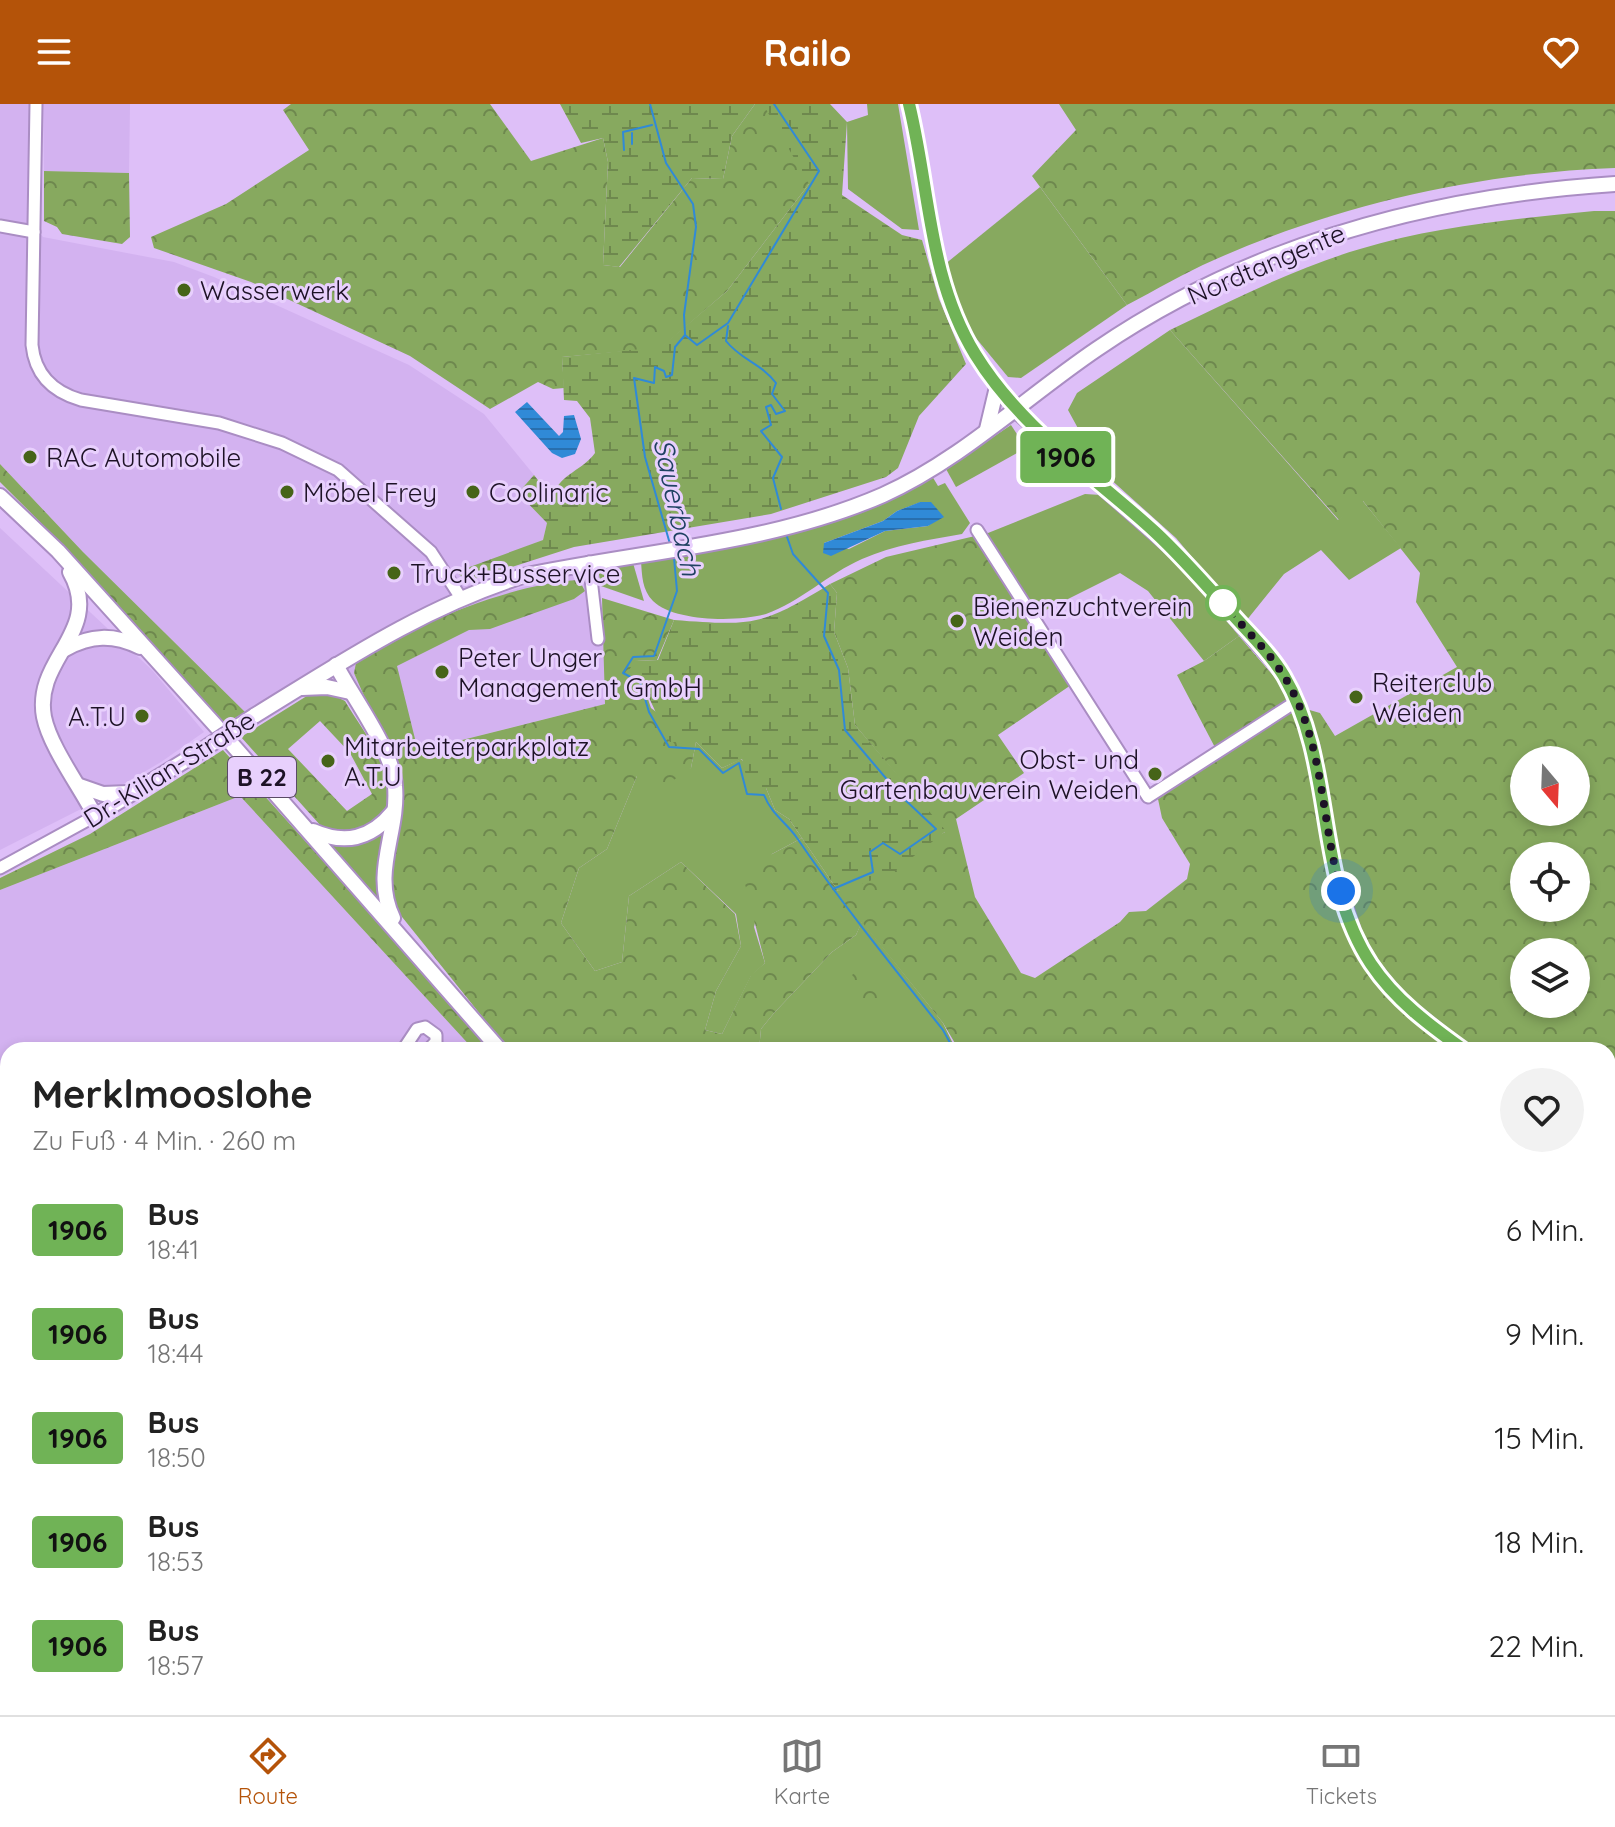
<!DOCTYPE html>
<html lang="de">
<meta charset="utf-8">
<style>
body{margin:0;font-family:Quicksand,sans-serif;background:#f2f2f2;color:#222;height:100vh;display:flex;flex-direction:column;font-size:30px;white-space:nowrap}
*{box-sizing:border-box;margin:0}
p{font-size:26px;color:#767676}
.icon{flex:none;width:44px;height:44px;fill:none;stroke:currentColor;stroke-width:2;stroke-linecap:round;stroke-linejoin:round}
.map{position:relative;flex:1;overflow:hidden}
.panel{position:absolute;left:0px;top:938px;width:1616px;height:674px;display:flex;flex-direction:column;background:#fff;border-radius:24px 24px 0 0;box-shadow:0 4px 12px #0003}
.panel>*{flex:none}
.badge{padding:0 16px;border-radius:6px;font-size:28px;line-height:52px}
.needle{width:52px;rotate:161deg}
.controls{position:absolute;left:1510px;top:642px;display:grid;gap:16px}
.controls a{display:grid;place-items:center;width:80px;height:80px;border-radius:50%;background:#fff;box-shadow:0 4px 12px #0003;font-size:40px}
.you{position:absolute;width:40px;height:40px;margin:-20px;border:6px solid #fff;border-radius:50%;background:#1a73e8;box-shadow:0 0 0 12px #1a73e833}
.map>.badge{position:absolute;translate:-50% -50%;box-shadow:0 0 0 4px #fff}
.round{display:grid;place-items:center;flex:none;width:84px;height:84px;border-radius:42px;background:#f2f2f2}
.overview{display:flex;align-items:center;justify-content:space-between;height:136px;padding:0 32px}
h1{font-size:38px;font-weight:700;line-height:60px}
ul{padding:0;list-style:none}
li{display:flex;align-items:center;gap:24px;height:104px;padding:0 32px}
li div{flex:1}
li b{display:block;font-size:30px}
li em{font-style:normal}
li .badge{min-width:88px;font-weight:700;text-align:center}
header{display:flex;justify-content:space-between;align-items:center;height:104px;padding:0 32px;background:#b45309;color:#fff;font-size:36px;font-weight:700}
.tabs{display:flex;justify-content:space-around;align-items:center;height:112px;border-top:2px solid #e0e0e0;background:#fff;font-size:22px;color:#767676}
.tabs a{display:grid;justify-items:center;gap:4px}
.tabs .current{color:#b45309}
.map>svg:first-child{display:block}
.built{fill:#d3b2f0}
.green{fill:#87a95f;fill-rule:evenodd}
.forest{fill:url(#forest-crowns);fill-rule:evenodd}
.wetland{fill:url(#wetland-marsh)}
.water{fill:url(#water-rules)}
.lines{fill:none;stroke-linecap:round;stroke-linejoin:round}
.stream{stroke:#308ad7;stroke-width:2}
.minor-casing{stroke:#aa8dc3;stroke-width:15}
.major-casing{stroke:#aa8dc3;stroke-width:18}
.minor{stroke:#fff;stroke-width:11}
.major{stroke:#fff;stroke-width:14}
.major-bridge-casing{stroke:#aa8dc3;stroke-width:18;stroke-linecap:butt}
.major-bridge{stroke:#fff;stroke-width:14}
.line-casing{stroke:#fff;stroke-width:18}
.line{stroke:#70b356;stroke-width:12}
.walk{stroke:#1d1226;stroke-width:8;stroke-dasharray:0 14.4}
.poi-dot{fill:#466418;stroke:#e8d0fd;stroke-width:3}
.stop-dot{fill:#fff;stroke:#70b356;stroke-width:4}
.labels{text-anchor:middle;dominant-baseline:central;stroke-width:6;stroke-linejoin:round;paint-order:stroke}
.shield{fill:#e8d0fd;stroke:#5a4b66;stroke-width:2}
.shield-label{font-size:24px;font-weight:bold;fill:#1d1226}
.street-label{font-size:26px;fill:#1d1226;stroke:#e8d0fd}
.poi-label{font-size:26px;fill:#1d1226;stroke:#e8d0fd;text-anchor:start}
.water-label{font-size:28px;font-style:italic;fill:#1f4162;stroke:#e8d0fd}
</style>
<header><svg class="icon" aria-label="menu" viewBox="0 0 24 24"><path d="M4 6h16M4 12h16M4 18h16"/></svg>Railo<svg class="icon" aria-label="heart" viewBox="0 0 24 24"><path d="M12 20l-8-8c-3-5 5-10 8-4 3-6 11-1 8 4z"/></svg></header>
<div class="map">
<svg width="1615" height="1611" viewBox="0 0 1615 1611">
<defs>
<pattern id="forest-crowns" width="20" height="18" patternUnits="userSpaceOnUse" patternTransform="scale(2)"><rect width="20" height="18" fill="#87a95f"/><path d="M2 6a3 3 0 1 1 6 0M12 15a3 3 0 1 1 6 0" fill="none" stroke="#6e884e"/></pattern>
<pattern id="wetland-marsh" width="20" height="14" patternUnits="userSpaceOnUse" patternTransform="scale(2)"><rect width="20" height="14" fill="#87a95f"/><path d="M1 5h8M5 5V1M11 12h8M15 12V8" fill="none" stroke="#6e884e"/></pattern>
<pattern id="water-rules" width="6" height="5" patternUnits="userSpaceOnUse" patternTransform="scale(2)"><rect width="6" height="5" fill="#308ad7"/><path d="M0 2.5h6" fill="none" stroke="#286fae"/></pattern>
</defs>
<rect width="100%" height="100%" fill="#debff8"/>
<g class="built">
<path d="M 0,0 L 33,0 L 28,115 L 43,133 L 174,158 L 214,173 L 409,261 L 484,310 L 534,371 L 518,389 L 547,419 L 543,436 L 457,469 L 468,477 L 476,496 L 595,463 L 604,543 L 605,600 L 390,654 L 353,576 L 335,552 L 245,608 L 83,448 L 0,360 Z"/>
<path d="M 43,0 L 130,0 L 129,69 L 44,67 Z"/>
<path d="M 0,424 L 152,566 L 204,628 L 161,658 L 81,705 L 0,746 Z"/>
<path d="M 240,692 L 474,946 L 8,946 L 8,1330 L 0,1335 L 0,786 Z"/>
<path d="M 805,1604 L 979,1604 L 974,1611 L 807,1611 Z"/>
</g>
<g class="green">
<path d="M 867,0 L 898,0 L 919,126 L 902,125 L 848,85 L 847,18 L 868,11 Z"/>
<path d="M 1040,83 L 1127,201 L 1021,274 L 1008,273 L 966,222 L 944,161 Z"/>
<path d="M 1170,226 L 1338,416 L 1362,396 L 1401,444 L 1349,476 L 1321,446 L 1284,470 L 1246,517 L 1176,434 L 1108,373 L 1109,357 L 1080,328 L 1068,306 L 1077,289 Z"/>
<path d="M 1011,321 L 1026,344 L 956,383 L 946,365 Z"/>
<path d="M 932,372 L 938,382 L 945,379 L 970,419 L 962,430 C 928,436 894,441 862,455 C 828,470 800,498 766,510 C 739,518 674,518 653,497 C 642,486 642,471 641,457 C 743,438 841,423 932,372 ZM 921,398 L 933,418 L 928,422 L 885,427 L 849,445 L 824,439 L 883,417 L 897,407 Z"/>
<path d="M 1085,390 L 1101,391 L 1150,434 L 1187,468 L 1239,532 L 1204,557 L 1148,487 L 1120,469 L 1036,511 L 983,431 Z"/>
<path d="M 633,459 L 644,497 L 601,482 L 598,465 Z"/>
<path d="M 696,638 L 722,664 L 741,655 L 766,684 L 775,706 L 789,715 L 802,734 L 772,750 L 754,823 L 765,859 L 751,872 L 722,930 L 705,926 L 716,887 L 741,842 L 736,810 L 681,758 L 629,792 L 622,858 L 595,867 L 561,819 L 579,764 L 607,745 L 637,672 L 691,664 Z"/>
<path d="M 386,724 L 379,751 L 380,797 L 325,737 C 351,743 365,740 386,724 Z"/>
<path d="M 862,817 L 943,919 L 956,946 L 759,946 L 761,925 L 774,909 L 832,848 L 856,831 Z"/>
<path d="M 1608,1173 L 1615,1176 L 1615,1508 L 1608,1502 Z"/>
</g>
<g class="forest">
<path d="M 291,0 L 490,0 L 531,57 L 603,34 L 608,58 L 603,161 L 620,163 L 692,74 L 723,75 L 732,32 L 755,0 L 764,0 L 809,71 L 809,80 L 727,187 L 661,244 L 562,253 L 564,284 L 553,285 L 538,278 L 490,305 L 410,252 L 251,178 L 154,144 L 151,133 L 226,100 L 309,46 L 283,6 Z"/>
<path d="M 1059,0 L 1615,0 L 1615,64 C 1478,69 1339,100 1214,156 C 1184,169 1156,186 1127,201 L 1032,72 L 1076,26 Z"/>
<path d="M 44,67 L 129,69 L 130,133 L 122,140 L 62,130 L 57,123 L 44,117 Z"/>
<path d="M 1594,107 L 1615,107 L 1615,982 L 1608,983 L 1608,946 L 959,946 L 943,919 L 862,818 L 856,831 L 832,848 L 774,909 L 761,925 L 759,946 L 509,946 L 390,798 C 386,756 407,716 400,674 L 354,569 L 356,559 C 405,522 518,478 579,476 L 585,487 L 574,495 L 490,525 L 469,526 L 397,562 L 418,647 L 605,600 L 602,494 L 674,516 L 657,556 L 635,557 L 651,604 L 696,638 L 691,664 L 665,682 L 637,672 L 607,745 L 579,764 L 561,819 L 595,867 L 622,858 L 629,792 L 681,758 L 735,810 L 741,842 L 716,887 L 705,926 L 722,930 L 751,871 L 765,859 L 745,780 L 772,750 L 802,734 L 838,787 L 945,728 L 855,621 L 848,564 L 834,528 L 837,489 L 830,480 L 886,453 L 975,432 L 1071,581 L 998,631 L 1024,669 L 956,715 L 975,793 L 1021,869 L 1035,874 L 1120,818 L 1129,808 L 1146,807 L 1187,775 L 1190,760 L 1162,714 L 1158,695 L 1220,653 L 1177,571 L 1204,557 L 1239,532 L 1284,584 L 1289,610 L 1306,605 L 1320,609 L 1335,632 L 1457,563 L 1416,498 L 1420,469 L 1363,397 L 1339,416 L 1170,226 C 1231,197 1295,164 1360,145 C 1436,122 1515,115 1594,107 ZM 1524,656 L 1576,656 L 1576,708 L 1524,708 ZM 1524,752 L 1576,752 L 1576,804 L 1524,804 ZM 1524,848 L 1576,848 L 1576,900 L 1524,900 Z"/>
<path d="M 0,360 L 83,448 L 245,608 L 225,620 L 53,431 L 0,378 Z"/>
<path d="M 310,590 L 333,591 L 345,597 C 365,632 417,690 369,722 C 354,732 336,728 321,722 L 241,633 ZM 320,617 L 350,649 L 372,690 L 347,707 L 288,645 Z"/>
<path d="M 223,646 L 494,946 L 474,946 L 240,692 L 0,786 L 0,774 L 90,730 Z"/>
<path d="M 859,865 C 875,872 888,887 887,905 L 877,909 L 868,905 L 852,871 Z"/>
<path d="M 8,1330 L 8,1560 L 0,1563 L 0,1335 Z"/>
<path d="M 1312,1604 L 1440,1604 L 1445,1611 L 1304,1611 Z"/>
</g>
<g class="wetland">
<path d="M 560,0 L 755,0 L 732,32 L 723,75 L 692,74 L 619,163 L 603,161 L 608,58 L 603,34 L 581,39 Z"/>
<path d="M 763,0 L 830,0 L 847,18 L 842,91 L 902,131 L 922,136 L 939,195 L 966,260 L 919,312 L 898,364 L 886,373 L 771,410 L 574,443 L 468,477 L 456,468 L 543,436 L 547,419 L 518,389 L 534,371 L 548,389 L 555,388 C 561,370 583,366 595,349 L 590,314 L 577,297 L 564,296 L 562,253 L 661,243 L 727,187 L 809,80 Z"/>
<path d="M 830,480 L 837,489 L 834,528 L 848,564 L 855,621 L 946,727 L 891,770 L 838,787 L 789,715 L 775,706 L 766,684 L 749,684 L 742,655 L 722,664 L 696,638 L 670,638 C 656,614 649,583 629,566 L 635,557 L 658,556 L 674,516 C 752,522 762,522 830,480 Z"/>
</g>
<g class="water">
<path d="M 527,298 L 559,332 L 563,328 L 564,312 L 574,311 L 581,335 L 575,350 L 562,354 L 552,349 L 515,308 Z"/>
<path d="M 920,398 L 931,398 L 944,413 L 928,422 L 885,427 L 831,452 L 823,449 L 824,439 L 883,417 L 897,407 Z"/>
</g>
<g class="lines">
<g class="stream">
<path d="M 650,0 L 666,59 L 693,100 L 696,123 L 684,211 L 685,230"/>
<path d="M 632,29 L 632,40"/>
<path d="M 624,46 L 623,28 L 652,21"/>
<path d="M 728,222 L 726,237 C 741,256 762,260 776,279 L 772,290 L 785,307 L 776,310 L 771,301 L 766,303 L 771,321 L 761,327 L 782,353 L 773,374 L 781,405"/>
<path d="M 786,430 L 793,450 L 828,489 L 824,532 L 839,566 L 845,626 L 901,692 L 936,725 L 900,750 L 883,739 L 870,748 L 873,768 L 833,785"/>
<path d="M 670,440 L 645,353 L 634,274 L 654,279 L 655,263 L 664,267 L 666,273 L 672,271 L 675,243 L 685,231 L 697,241 L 728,219 L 819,67 L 774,0"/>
<path d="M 674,454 L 677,487 L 654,552 L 633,553 L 623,569 L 640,578 L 649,608 L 669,643 L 699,645 L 723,669 L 739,659 L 747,690 L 764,691 C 772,711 785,717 797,734 C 842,800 893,863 943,926 L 954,946"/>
<path d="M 1483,1611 L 1490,1604"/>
</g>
<defs>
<g id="minor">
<path d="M 36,0 L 32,241 C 35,271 53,288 81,296 L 219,319 L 282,339 L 338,366 L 431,448 L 461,494"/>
<path d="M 909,0 L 939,165 L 957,216 L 974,249 L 1021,313 L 1182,455 L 1282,569 L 1297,597 L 1313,642 L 1335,767 L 1355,828 L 1369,856 L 1399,894 L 1464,946"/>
<path d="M 0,122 L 34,128"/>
<path d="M 977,426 L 1148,693 L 1297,597"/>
<path d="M 589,458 L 598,535"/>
<path d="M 0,764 L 95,712"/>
<path d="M 403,946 L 417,925 L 425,923 L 436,931 L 436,938 L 428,946"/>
<path d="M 0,969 L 8,988"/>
<path d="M 1608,1037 L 1615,1041"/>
<path d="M 0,1184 L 8,1181"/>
<path d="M 0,1466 L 8,1462"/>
<path d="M 0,1581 L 8,1599"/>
<path d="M 92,1604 L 95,1611"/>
<path d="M 178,1604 L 181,1611"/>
<path d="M 420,1604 L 422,1611"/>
<path d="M 648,1604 L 650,1611"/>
<path d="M 265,1611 L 274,1604"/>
<path d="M 440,1611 L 456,1604"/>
<path d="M 977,1611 L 981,1604"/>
</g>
<g id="major">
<path d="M 987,325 L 997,283"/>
<path d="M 0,392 L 58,447 L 216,622 L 500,946"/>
<path d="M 70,468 C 104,528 33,554 44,613 C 50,643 81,684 95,712 L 199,648"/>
<path d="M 65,545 C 91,531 113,530 140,543"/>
<path d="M 336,561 C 353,594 393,646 395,682 C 399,729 371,768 393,814"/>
<path d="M 302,584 L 327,583 L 350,588"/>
<path d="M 254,612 C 342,558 424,503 523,472 C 642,447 771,440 883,391 C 961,356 1026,293 1097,245 C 1251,140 1431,92 1615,80"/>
<path d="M 80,682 L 103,690 L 129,689"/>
<path d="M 313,727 C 345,741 371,735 393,708"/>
<path d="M 789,1604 L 791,1611"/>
</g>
</defs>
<use href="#minor" class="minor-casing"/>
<use href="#major" class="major-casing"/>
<use href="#minor" class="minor"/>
<use href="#major" class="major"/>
<defs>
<path id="major-bridge" d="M 199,648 L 254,612"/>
</defs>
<use href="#major-bridge" class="major-bridge-casing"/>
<use href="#major-bridge" class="major-bridge"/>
</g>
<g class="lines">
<defs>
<path id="line" d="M 909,0 C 930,85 928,173 975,250 C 1021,325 1092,370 1155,428 C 1183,454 1208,483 1234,512 C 1251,531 1271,550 1284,572 C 1336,661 1314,774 1371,860 C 1395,896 1429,921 1464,946"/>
</defs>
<use href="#line" class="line-casing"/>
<use href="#line" class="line"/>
<path class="walk" d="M 1223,499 C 1242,523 1266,544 1282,569 C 1325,635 1320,714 1341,787"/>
</g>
<g class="poi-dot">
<circle cx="184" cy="186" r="8"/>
<circle cx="30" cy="353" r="8"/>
<circle cx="287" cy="388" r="8"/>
<circle cx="473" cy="388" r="8"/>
<circle cx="394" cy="469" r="8"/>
<circle cx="957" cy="517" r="8"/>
<circle cx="442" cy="568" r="8"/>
<circle cx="1356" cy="593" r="8"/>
<circle cx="142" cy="612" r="8"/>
<circle cx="328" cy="657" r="8"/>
<circle cx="1155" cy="670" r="8"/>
</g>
<circle class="stop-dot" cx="1223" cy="499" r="16"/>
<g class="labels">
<rect class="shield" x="228" y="653" width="68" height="40" rx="6"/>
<g class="shield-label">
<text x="262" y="673">B 22</text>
</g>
<g class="street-label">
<text transform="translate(1266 160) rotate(-23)">Nordtangente</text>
<text transform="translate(169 665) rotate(-32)">Dr.-Kilian-Straße</text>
</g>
<g class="poi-label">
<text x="200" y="186">Wasserwerk</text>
<text x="46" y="353">RAC Automobile</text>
<text x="303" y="388">Möbel Frey</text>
<text x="489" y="388">Coolinaric</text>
<text x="410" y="469">Truck+Busservice</text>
<text x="973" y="502">Bienenzuchtverein<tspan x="973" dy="30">Weiden</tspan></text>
<text x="458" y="553">Peter Unger<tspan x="458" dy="30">Management GmbH</tspan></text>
<text x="1372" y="578">Reiterclub<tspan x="1372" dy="30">Weiden</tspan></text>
<text x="126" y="612" text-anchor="end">A.T.U</text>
<text x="344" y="642">Mitarbeiterparkplatz<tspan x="344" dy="30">A.T.U</tspan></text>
<text x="1139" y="655" text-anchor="end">Obst- und<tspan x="1139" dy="30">Gartenbauverein Weiden</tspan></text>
</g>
<g class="water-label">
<text transform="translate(678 403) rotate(78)">Sauerbach</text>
</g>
</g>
</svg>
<div class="controls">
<a><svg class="needle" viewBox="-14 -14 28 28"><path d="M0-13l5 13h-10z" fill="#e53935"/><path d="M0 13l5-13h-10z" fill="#767676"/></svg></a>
<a><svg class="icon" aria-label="locate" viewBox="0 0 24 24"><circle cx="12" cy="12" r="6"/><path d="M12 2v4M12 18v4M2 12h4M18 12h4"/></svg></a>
<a><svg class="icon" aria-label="layers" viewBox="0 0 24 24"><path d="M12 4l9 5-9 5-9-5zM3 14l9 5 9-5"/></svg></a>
</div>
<div class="you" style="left:1341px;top:787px"></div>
<b class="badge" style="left:1066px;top:353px;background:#70b356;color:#111">1906</b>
<section class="panel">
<div class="overview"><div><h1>Merklmooslohe</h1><p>Zu Fuß · 4 Min. · 260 m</p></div><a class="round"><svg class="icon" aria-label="heart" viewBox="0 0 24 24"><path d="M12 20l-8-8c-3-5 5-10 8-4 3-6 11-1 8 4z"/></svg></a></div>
<ul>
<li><span class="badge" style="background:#70b356;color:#111">1906</span><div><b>Bus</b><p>18:41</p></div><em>6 Min.</em></li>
<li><span class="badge" style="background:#70b356;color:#111">1906</span><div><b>Bus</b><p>18:44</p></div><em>9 Min.</em></li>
<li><span class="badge" style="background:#70b356;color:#111">1906</span><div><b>Bus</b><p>18:50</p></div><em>15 Min.</em></li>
<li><span class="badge" style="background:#70b356;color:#111">1906</span><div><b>Bus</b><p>18:53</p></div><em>18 Min.</em></li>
<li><span class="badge" style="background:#70b356;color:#111">1906</span><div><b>Bus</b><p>18:57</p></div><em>22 Min.</em></li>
</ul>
</section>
</div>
<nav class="tabs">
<a class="current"><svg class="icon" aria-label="directions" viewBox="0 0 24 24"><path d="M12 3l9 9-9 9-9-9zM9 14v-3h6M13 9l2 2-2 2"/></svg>Route</a>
<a><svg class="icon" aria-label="map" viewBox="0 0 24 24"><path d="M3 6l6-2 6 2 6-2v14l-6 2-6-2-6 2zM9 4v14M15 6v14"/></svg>Karte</a>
<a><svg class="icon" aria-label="tickets" viewBox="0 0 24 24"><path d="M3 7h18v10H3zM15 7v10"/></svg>Tickets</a>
</nav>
